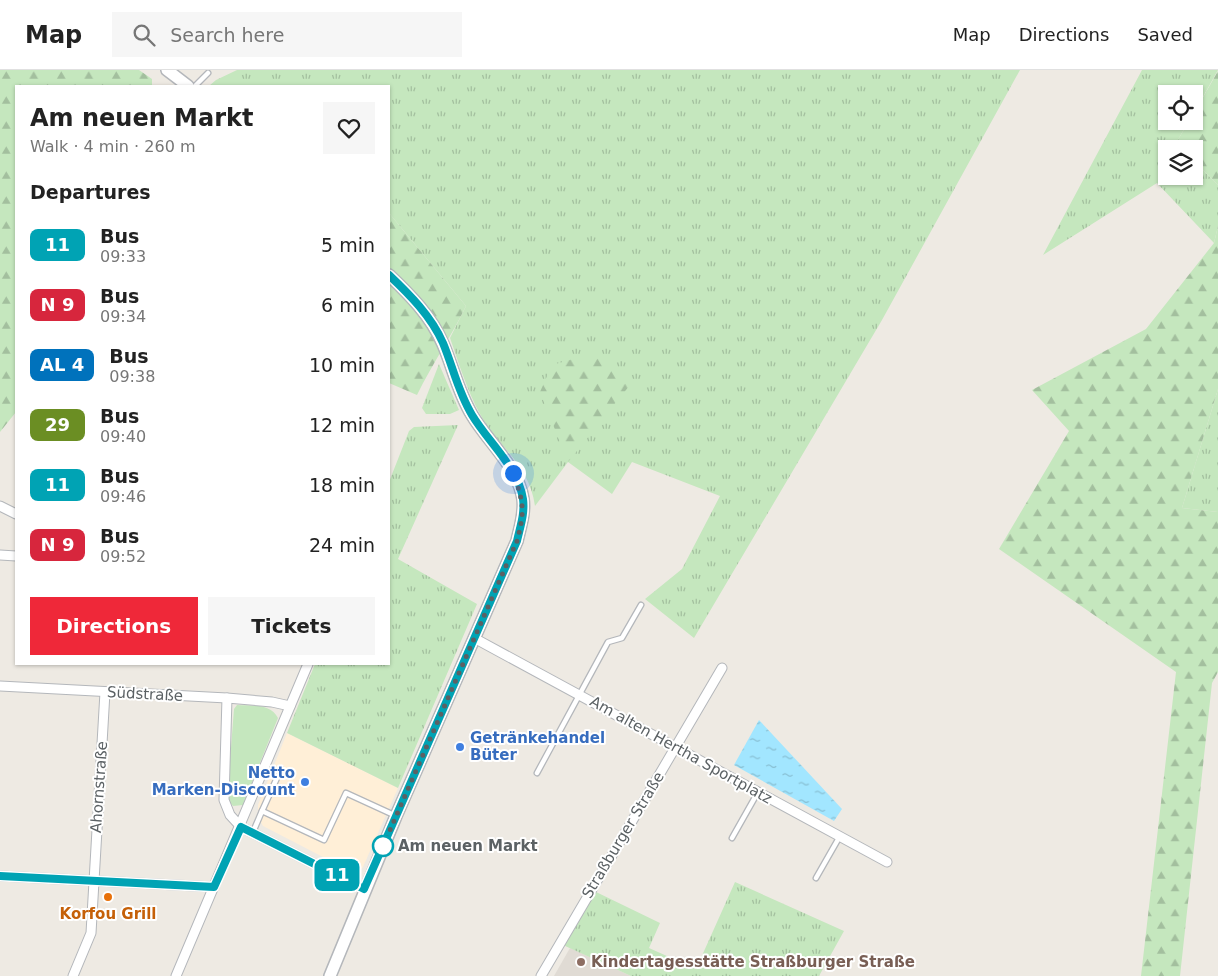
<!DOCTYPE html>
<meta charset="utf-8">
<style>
body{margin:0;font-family:"DejaVu Sans",sans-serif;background:#f6f6f6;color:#222;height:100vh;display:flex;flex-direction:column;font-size:19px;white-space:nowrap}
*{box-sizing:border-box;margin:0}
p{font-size:16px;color:#767676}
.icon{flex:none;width:28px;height:28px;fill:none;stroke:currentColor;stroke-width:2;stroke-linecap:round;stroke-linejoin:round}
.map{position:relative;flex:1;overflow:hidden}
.sheet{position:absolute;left:15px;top:15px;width:375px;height:580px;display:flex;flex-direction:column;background:#fff;border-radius:0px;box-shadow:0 1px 4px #0004}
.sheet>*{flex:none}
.badge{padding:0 10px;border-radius:8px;font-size:18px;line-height:32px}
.tools{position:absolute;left:1158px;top:15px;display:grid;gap:10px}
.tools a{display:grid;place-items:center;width:45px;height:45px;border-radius:0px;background:#fff;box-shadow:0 1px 4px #0004;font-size:25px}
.you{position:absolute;width:25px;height:25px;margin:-12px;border:4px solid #fff;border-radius:50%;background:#1a73e8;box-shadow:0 0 0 8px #1a73e833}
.map>.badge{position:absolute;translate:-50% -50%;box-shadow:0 0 0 2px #fff}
h2{padding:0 15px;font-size:19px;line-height:45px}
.round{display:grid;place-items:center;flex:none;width:52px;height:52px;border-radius:0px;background:#f6f6f6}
.overview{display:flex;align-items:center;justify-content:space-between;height:85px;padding:0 15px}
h1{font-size:24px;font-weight:700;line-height:38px}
.cta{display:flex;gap:10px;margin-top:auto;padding:10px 15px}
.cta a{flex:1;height:58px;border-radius:0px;background:#ef2839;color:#fff;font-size:20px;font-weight:700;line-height:58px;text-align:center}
.cta a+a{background:#f6f6f6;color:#222}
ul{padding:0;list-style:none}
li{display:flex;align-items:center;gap:15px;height:60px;padding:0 15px}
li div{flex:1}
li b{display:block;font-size:19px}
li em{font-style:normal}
li .badge{min-width:55px;font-weight:700;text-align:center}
header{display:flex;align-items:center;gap:30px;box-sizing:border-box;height:70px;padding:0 25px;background:#fff;border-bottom:1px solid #e0e0e0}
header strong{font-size:24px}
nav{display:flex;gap:28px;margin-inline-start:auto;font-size:18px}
.search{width:350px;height:45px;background:#f6f6f6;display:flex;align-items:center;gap:12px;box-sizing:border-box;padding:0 18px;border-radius:0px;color:#767676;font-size:19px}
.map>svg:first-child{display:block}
.commercial{fill:#ffefd7}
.education{fill:#e0dbd4}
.grass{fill:url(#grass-tufts)}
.forest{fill:url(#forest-firs)}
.park{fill:#c5e7be}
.water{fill:url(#water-ripples)}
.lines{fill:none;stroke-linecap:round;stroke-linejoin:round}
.service-casing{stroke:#b4b7bb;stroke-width:7}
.minor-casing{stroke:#b4b7bb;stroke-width:11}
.tertiary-casing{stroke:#b4b7bb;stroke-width:14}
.service{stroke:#fff;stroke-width:4.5}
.minor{stroke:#fff;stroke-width:9}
.tertiary{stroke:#fff;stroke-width:11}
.line-casing{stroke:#fff;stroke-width:11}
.line{stroke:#00a3b4;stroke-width:8}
.walk{stroke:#5b6164;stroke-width:5;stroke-dasharray:0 9}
.shop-dot{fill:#3f7fe0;stroke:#fff;stroke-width:2}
.stop-dot{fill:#fff;stroke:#00a3b4;stroke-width:2.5}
.food-dot{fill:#e8710a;stroke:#fff;stroke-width:2}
.education-dot{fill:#8d6e63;stroke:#fff;stroke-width:2}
.labels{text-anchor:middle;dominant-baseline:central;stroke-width:4;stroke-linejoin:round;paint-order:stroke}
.street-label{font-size:15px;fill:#5b6164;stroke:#fff}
.shop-label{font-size:15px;font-weight:bold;fill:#366cbe;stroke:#fff;text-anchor:start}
.stop-label{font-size:15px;font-weight:bold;fill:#5b6164;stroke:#fff;text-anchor:start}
.food-label{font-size:15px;font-weight:bold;fill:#c56008;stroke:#fff}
.education-label{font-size:15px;font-weight:bold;fill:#785e54;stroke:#fff;text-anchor:start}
</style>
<header>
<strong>Map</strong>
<div class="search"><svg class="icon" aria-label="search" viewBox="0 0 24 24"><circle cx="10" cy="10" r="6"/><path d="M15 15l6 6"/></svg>Search here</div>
<nav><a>Map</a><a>Directions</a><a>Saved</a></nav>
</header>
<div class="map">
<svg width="1218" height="906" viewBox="0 0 1218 906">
<defs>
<pattern id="grass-tufts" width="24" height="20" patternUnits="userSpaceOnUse" patternTransform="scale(1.25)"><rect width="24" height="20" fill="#c5e7be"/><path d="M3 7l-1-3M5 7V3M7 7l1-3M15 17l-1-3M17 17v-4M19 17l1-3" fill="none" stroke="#a3bf9e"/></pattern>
<pattern id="forest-firs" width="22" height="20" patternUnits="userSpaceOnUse" patternTransform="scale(1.25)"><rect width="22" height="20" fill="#c5e7be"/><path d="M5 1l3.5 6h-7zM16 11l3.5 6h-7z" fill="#a3bf9e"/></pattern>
<pattern id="water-ripples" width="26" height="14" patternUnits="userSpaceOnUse" patternTransform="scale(1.25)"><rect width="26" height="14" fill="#a2e6ff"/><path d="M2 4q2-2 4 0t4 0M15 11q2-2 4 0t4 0" fill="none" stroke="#87bed2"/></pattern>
</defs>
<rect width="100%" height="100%" fill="#eeeae3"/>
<path class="commercial" d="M 287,663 L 398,718 L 363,797 L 360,801 L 354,803 L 263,756 L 258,747 L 258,735 Z"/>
<path class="education" d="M 570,878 L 631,906 L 554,906 Z"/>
<g class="grass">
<path d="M 237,0 L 1020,0 L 882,250 L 694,568 L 645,529 L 682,499 L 720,426 L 632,392 L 612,424 L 568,392 L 535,436 C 529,394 499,378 480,344 C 467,320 459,294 450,268 L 466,236 L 389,143 L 389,16 L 209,16 L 216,10 Z"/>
<path d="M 1142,0 L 1218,0 L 1194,43 L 1194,24 L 1166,24 L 1166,51 L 1189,51 L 1176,73 L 1182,79 L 1166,79 L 1166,106 L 1194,106 L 1194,91 L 1218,115 L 1218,156 L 1214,173 L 1157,113 L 1043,185 Z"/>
<path d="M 439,294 L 459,340 L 450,344 L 426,344 L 422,338 Z"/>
<path d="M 1218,319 L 1218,442 L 1182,438 Z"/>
<path d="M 458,355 L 398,489 L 477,534 L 398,718 L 287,663 L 315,594 L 389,594 L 389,412 L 409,361 L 414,357 Z"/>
<path d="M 735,812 L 844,861 L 819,906 L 631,906 L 563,875 L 594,821 L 660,853 L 649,878 L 696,899 Z"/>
</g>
<g class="forest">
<path d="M 0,0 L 139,0 L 152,9 L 152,16 L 16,16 L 16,342 L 0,362 Z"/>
<path d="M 1218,1 L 1218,115 L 1194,91 L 1194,79 L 1182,79 L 1176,73 L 1189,51 L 1194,51 L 1194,43 Z"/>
<path d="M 389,143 L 466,236 C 451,267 432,294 417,325 L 389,313 Z"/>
<path d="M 1218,156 L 1218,319 L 1182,438 L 1218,442 L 1218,602 L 1212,613 L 1180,906 L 1141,906 L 1176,602 L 999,479 L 1069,361 L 1032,320 L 1146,259 L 1214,173 Z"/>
<path d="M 594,283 L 634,310 L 568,392 L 540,322 L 552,295 Z"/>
</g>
<path class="park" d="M 237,635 C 252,636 270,633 278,648 L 243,735 L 233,736 L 227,729 L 234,639 Z"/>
<path class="water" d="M 759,650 L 842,739 L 834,751 L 734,695 Z"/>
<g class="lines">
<defs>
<g id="service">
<path d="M 195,16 L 208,3"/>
<path d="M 537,703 L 608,572 L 622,568 L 641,535"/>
<path d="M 262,741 L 281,699"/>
<path d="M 253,762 L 262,741 L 324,770 L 346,723 L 394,745"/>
<path d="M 732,768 L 758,722"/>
<path d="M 816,808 L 840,766"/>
</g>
<g id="minor">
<path d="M 0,436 L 16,444"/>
<path d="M 0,485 L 16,486"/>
<path d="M 474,568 L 887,792"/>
<path d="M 0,616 L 227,628 L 272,632 L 290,636"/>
<path d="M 227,628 L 224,730 L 230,745 L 241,757 L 364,819"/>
<path d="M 0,806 L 214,817"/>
<path d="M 73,906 L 91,863 L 105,622"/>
<path d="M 176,906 L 308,594"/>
<path d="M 541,906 L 722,598"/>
</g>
<g id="tertiary">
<path d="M 167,0 L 188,16"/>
<path d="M 330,906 L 396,746 L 517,471 C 520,457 525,444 523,429 C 518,397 488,372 472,345 C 458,322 453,297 443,274 C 431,246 410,225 389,205"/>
</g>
</defs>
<use href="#service" class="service-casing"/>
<use href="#minor" class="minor-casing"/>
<use href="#tertiary" class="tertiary-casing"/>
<use href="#service" class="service"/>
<use href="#minor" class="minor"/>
<use href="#tertiary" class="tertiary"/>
</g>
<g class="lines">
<defs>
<path id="line" d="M 0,806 L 214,817 L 241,757 L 364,819 L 517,471 C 520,457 525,444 523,429 C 518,397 488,372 472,345 C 458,322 453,297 443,273 C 431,246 410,225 389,205"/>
</defs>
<use href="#line" class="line-casing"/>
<use href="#line" class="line"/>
<path class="walk" d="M 383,776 L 517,471 C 525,440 524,433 513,403"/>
</g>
<g class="shop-dot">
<circle cx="460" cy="677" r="5"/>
<circle cx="305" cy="712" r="5"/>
</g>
<circle class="stop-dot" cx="383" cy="776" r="10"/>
<circle class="food-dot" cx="108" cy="827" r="5"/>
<circle class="education-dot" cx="581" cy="892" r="5"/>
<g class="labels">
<g class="street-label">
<text transform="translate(145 624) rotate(3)">Südstraße</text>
<text transform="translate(681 680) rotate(29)">Am alten Hertha Sportplatz</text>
<text transform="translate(99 717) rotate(-86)">Ahornstraße</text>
<text transform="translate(623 765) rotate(-59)">Straßburger Straße</text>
</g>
<g class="shop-label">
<text x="470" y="668">Getränkehandel<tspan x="470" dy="17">Büter</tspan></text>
<text x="295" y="703" text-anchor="end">Netto<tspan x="295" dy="17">Marken-Discount</tspan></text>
</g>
<g class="stop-label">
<text x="398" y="776">Am neuen Markt</text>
</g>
<g class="food-label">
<text x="108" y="844">Korfou Grill</text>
</g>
<g class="education-label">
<text x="591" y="892">Kindertagesstätte Straßburger Straße</text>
</g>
</g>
</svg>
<div class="tools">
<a><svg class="icon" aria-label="locate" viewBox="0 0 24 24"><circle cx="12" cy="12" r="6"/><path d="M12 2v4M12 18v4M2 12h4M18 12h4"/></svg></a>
<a><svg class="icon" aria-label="layers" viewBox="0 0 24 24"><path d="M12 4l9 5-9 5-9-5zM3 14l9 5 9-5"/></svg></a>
</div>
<div class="you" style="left:513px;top:403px"></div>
<b class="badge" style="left:337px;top:805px;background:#00a3b4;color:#fff">11</b>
<section class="sheet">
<div class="overview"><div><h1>Am neuen Markt</h1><p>Walk · 4 min · 260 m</p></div><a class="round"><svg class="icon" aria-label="heart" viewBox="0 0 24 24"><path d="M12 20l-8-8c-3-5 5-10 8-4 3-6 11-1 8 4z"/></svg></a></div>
<h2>Departures</h2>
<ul>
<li><span class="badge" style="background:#00a3b4;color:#fff">11</span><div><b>Bus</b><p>09:33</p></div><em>5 min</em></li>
<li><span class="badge" style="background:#d7263d;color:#fff">N 9</span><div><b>Bus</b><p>09:34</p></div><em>6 min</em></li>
<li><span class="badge" style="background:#0072bc;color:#fff">AL 4</span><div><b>Bus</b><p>09:38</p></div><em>10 min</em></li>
<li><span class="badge" style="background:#6b8e23;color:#fff">29</span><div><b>Bus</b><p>09:40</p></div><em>12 min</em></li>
<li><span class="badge" style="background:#00a3b4;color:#fff">11</span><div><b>Bus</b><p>09:46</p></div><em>18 min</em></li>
<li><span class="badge" style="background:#d7263d;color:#fff">N 9</span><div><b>Bus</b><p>09:52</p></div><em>24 min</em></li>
</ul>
<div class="cta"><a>Directions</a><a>Tickets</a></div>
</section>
</div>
